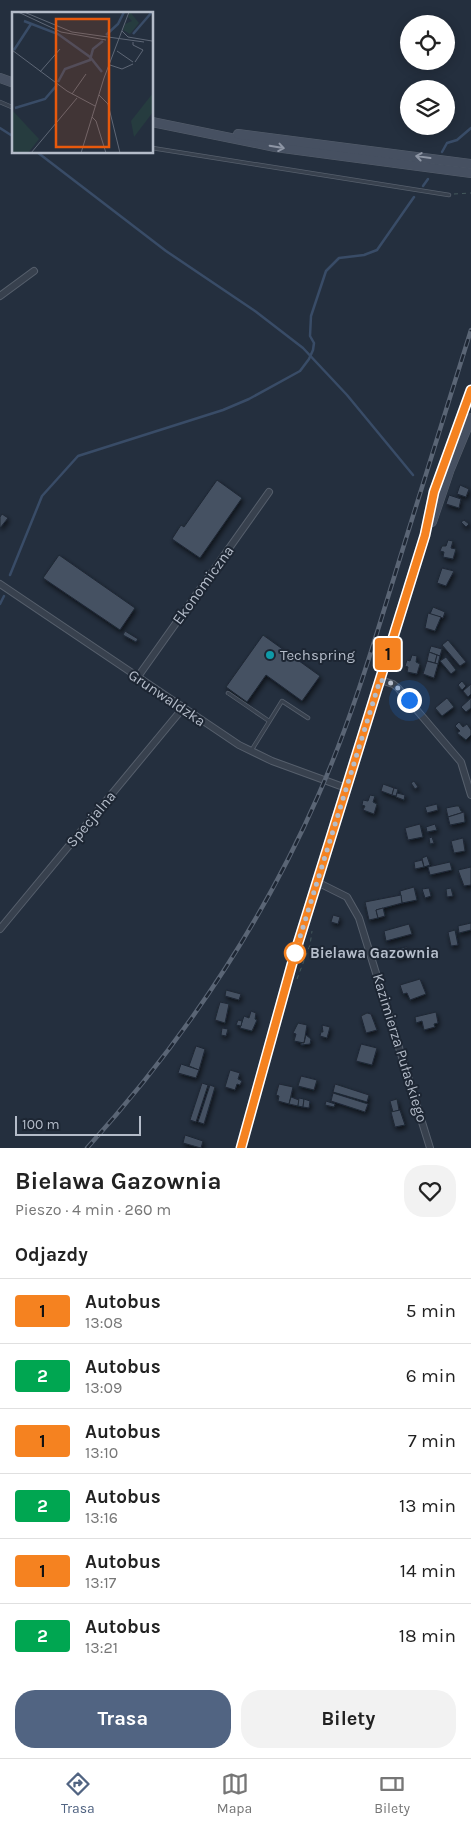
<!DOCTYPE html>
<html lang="pl">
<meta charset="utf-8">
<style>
body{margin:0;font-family:Karla,sans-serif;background:#f2f2f2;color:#222;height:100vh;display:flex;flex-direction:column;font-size:19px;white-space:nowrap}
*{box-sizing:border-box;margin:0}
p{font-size:16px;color:#767676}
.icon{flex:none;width:28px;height:28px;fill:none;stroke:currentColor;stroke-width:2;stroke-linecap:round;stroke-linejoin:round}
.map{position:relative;height:1148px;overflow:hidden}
.details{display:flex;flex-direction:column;background:#fff;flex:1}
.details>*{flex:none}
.badge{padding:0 10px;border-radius:4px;font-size:18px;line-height:32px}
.buttons{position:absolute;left:400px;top:15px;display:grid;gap:10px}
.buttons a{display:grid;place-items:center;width:55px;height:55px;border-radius:50%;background:#fff;box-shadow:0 2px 12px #0003;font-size:25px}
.scale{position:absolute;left:15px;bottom:12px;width:126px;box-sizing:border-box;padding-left:5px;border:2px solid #b4bcc9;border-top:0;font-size:14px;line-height:18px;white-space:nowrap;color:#b4bcc9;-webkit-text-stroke:4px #1d2633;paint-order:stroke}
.you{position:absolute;width:25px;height:25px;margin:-12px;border:4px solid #fff;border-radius:50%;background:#1a73e8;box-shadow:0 0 0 8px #1a73e833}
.map>.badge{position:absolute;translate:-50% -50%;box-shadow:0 0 0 2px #fff}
h2{padding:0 15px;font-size:19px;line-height:45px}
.round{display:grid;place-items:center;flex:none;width:52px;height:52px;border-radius:20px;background:#f2f2f2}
.summary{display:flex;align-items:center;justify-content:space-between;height:85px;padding:0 15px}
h1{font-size:24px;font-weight:700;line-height:38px}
.cta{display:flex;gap:10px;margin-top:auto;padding:10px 15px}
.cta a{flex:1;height:58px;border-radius:20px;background:#516482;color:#fff;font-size:20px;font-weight:700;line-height:58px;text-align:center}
.cta a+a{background:#f2f2f2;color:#222}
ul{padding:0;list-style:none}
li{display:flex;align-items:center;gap:15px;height:65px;padding:0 15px;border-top:1px solid #e0e0e0}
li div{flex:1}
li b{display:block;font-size:19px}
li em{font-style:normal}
li .badge{min-width:55px;font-weight:700;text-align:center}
.dock{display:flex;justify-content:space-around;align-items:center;height:70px;border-top:1px solid #e0e0e0;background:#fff;font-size:14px;color:#767676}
.dock a{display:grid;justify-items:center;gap:2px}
.dock .on{color:#516482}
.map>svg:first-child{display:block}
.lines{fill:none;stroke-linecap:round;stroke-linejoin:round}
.stream{stroke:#394c67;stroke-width:2.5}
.building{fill:#455162;stroke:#1f2835;filter:url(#shadow)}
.service-casing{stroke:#565f6c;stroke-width:4.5}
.minor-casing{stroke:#565f6c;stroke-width:8}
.secondary-casing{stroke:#565f6c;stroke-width:10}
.path{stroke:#44595c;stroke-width:1;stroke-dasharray:4 4;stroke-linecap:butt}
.service{stroke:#38414e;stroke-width:3}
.minor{stroke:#38414e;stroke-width:6}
.secondary{stroke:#465061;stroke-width:9}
.rail-casing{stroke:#5a6575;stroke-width:4.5}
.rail{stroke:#1d2633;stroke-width:2.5;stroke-dasharray:8;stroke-linecap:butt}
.oneway{stroke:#8e96a5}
.line-casing{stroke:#fff;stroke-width:11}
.line{stroke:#f58220;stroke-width:8}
.walk{stroke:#b4bcc9;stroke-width:5;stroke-dasharray:0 9}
.culture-dot{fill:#0f9aa8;stroke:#1d2633;stroke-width:2}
.stop-dot{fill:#fff;stroke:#f58220;stroke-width:2.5}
.labels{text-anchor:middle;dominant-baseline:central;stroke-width:4;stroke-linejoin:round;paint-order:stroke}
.street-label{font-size:15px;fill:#b4bcc9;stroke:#1d2633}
.poi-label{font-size:15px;fill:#b4bcc9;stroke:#1d2633;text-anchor:start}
.stop-label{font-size:15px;font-weight:bold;fill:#b4bcc9;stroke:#1d2633;text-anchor:start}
.inset-river{fill:none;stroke:#394c67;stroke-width:2.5}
.inset-road{fill:none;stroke:#5e6776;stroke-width:1}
.view{fill:#e8590c;fill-opacity:0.15;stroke:#e8590c;stroke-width:2.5}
.inset-edge{fill:none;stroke:#b4bcc9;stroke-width:2.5}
</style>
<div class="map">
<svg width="471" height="1148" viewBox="0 0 471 1148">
<defs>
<filter id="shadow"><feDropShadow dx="1.5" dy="3" stdDeviation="2.5" flood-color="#0009"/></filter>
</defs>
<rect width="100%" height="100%" fill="#242f3e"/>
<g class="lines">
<g class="stream">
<path d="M 0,128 L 14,137"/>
<path d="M 37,152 L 166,251 L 255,311 L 303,348 L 347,395 L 413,475"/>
<path d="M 442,152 L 447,143 L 457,140 L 471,128"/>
<path d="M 423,186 L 428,179"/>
<path d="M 10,575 L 42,496 L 78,456 L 223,410 L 249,399 L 300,371 L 309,359 L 313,350 L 314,343 L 310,336 L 311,316 L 326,271 L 339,258 L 364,255 L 377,250 L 414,197"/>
<path d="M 0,604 L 4,596"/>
</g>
</g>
<g class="building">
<path d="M 217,480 L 242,498 L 200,558 L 172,539 L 181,525 L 184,527 Z"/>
<path d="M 460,485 L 469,489 L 466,497 L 457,494 Z"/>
<path d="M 449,495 L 461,499 L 459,508 L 446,504 Z"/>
<path d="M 2,514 L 8,518 L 0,528 L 0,517 Z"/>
<path d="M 464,520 L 469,524 L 466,527 L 461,522 Z"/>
<path d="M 448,540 L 453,541 L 451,548 L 456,549 L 453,559 L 443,557 L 444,552 L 440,551 L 442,546 L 446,546 Z"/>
<path d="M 59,555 L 135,608 L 120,630 L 43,578 Z"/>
<path d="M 442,568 L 454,571 L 446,586 L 437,583 Z"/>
<path d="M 433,607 L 445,612 L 443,618 L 430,614 Z"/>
<path d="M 428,613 L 441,617 L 435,631 L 425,628 Z"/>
<path d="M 125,631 L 138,639 L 136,642 L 123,635 Z"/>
<path d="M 263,635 L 320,676 L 302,701 L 266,675 L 247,702 L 226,687 Z"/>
<path d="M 448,640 L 466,662 L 460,666 L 442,645 Z"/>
<path d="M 431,646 L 442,649 L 440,656 L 429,652 Z"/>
<path d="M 429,652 L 437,655 L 435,663 L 427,661 Z"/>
<path d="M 412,655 L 417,656 L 416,662 L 420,664 L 417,674 L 407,672 L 408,667 L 405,666 L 407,660 L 410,661 Z"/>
<path d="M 437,655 L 440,656 L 438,664 L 435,663 Z"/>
<path d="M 446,657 L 456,670 L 451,674 L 440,661 Z"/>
<path d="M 427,661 L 438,664 L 434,678 L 423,674 Z"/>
<path d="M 462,681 L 466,686 L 462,690 L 458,685 Z"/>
<path d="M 471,684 L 471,694 L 468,697 L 463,691 Z"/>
<path d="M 447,698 L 454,707 L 442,716 L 435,708 Z"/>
<path d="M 471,698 L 471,708 L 466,712 L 461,707 Z"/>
<path d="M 459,722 L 463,727 L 467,724 L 471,730 L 471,735 L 466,740 L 457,733 L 460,731 L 455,726 Z"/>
<path d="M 414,781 L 418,787 L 415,789 L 411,783 Z"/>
<path d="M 383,784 L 394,788 L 392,795 L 381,791 Z"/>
<path d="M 394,788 L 398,789 L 396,796 L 392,795 Z"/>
<path d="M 397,793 L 405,795 L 404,800 L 396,797 Z"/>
<path d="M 370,795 L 375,796 L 373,802 L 377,804 L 374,814 L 363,810 L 365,806 L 362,805 L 363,800 L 368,801 Z"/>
<path d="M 437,804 L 438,810 L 427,813 L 425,807 Z"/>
<path d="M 456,806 L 459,806 L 461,811 L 464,812 L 448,817 L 446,808 Z"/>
<path d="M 464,812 L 465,822 L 450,825 L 448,817 Z"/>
<path d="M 420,824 L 423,837 L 408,840 L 405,828 Z"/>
<path d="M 435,824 L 437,830 L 427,832 L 426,827 Z"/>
<path d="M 432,837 L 434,843 L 430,844 L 429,838 Z"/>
<path d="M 463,838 L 465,851 L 454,853 L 451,841 Z"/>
<path d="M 427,856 L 430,865 L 424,867 L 422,858 Z"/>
<path d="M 422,860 L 424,867 L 415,869 L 414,862 Z"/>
<path d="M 450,862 L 452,870 L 430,875 L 428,867 Z"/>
<path d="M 471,867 L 471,885 L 464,886 L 458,870 Z"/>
<path d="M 414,887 L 417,900 L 402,903 L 400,891 Z"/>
<path d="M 429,888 L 431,896 L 425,898 L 422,889 Z"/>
<path d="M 451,888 L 453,896 L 447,897 L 446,889 Z"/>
<path d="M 401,895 L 402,903 L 376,910 L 378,918 L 369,920 L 365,902 Z"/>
<path d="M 383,908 L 385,916 L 378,918 L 376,910 Z"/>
<path d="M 333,915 L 340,917 L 338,924 L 331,922 Z"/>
<path d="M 471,923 L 471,930 L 459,933 L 458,926 Z"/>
<path d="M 409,924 L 412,934 L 386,941 L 384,931 Z"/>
<path d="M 455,930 L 458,945 L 451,946 L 448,932 Z"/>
<path d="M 407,947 L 409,955 L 396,958 L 395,949 Z"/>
<path d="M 420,979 L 426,994 L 410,1000 L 407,993 L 403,994 L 400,985 Z"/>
<path d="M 226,990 L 241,994 L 239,1000 L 225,996 Z"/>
<path d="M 220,1002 L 229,1004 L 225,1023 L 215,1020 Z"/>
<path d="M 251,1011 L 256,1013 L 255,1019 L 257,1020 L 252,1031 L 240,1028 L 244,1016 L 249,1018 Z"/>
<path d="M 436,1012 L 438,1023 L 434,1024 L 435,1027 L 424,1030 L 422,1021 L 416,1023 L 415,1017 Z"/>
<path d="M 367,1013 L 371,1014 L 377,1030 L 366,1033 L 361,1016 Z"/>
<path d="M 238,1020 L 242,1021 L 241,1026 L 236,1025 Z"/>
<path d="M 298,1023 L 307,1025 L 304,1043 L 294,1041 L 296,1034 L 293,1033 Z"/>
<path d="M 322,1025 L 330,1027 L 327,1038 L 320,1036 L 321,1032 L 323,1032 Z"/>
<path d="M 222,1028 L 228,1029 L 226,1036 L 221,1035 Z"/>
<path d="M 306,1035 L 311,1039 L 310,1044 L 301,1045 L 301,1043 L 304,1043 Z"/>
<path d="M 361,1044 L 377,1048 L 372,1065 L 356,1061 Z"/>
<path d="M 196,1046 L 205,1049 L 199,1070 L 189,1066 Z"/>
<path d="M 181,1064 L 199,1070 L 196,1078 L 178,1073 Z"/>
<path d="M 230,1070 L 240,1073 L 238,1079 L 242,1081 L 240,1085 L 237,1084 L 235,1090 L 225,1087 Z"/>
<path d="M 301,1076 L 317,1080 L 314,1090 L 298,1086 Z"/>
<path d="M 202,1083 L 208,1085 L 196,1122 L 190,1120 Z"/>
<path d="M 279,1084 L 293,1087 L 289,1104 L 278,1101 L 279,1096 L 276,1095 Z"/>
<path d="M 335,1084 L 369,1095 L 367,1102 L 333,1092 Z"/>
<path d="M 210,1085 L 215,1087 L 204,1124 L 198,1122 Z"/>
<path d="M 333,1093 L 368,1104 L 365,1112 L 331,1101 Z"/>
<path d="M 291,1097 L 299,1100 L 298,1106 L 289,1104 Z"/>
<path d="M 299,1098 L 304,1099 L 303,1107 L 298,1106 Z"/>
<path d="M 304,1099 L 310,1101 L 309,1108 L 303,1107 Z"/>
<path d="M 397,1099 L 399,1110 L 393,1112 L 390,1101 Z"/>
<path d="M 326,1101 L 335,1104 L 334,1107 L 325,1105 Z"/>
<path d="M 400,1110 L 405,1125 L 395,1127 L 391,1112 Z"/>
<path d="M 185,1135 L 203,1141 L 201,1148 L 183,1143 Z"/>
</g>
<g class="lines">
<defs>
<g id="service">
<path d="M 0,102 L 14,108"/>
<path d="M 152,148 L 449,195"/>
<path d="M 228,693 L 269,721"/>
<path d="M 251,751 L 282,701 L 308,718"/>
</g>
<g id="minor">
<path d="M 0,296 L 34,271"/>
<path d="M 0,584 L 239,745 L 272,761 L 346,788"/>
<path d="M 137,678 L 269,492"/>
<path d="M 380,680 L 393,684 L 398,688 L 461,762 L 471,795"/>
<path d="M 317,882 L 347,897 L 359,918 L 430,1148"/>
<path d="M 0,929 L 183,708"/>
</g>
<g id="secondary">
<path d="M 0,78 L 14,83"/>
<path d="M 152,122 L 275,147 L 471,173"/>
<path d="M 238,134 L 471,164"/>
<path d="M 432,522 L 450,469 L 471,418"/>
<path d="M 241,1148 L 295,953 L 425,535 L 434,492 L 471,390"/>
</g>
</defs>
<use href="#service" class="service-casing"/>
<use href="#minor" class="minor-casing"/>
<use href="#secondary" class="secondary-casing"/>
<g class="path">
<path d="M 454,194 L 471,193"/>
<path d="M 297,979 L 310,945 L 312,931"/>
</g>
<use href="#service" class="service"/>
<use href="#minor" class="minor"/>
<use href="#secondary" class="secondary"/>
<defs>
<path id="rail" d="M 87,1148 C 182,1043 261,926 318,796 C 348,728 370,656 392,584 C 418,499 445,414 471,330"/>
</defs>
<use href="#rail" class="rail-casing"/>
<use href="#rail" class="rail"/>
</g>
<defs><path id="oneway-shaft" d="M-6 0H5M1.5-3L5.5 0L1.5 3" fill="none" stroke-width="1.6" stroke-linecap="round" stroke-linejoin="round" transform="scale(1.25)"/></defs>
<g class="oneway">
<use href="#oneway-shaft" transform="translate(277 147) rotate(10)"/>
<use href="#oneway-shaft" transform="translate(423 157) rotate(-172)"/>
</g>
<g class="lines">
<defs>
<path id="line" d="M 241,1148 L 295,953 L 425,535 L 434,492 L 471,390"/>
</defs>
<use href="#line" class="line-casing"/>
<use href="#line" class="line"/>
<path class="walk" d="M 295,953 L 380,680 L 394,684 L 409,700"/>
</g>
<circle class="culture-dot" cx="270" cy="655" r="5"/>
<circle class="stop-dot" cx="295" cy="953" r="10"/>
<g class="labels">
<g class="street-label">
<text transform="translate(203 585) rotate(-54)">Ekonomiczna</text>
<text transform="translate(167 698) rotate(34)">Grunwaldzka</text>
<text transform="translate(91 819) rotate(-50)">Specjalna</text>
<text transform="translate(400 1048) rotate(73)">Kazimierza Pułaskiego</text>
</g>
<g class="poi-label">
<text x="280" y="655">Techspring</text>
</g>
<g class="stop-label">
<text x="310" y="953">Bielawa Gazownia</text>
</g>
</g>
<g transform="translate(12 12)">
<rect width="141" height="141" fill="#242f3e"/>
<path d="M 118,0 L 127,11 L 118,22 L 111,18 L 113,12 L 120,9 L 116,5 ZM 141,81 L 141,100 L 122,125 L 119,109 ZM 0,98 L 27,127 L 16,141 L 0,141 Z" fill="#263c3f"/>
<path class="inset-river" d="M 12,9 L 46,22 L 78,45 L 90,60M 121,22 L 140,0M 94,23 L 106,12 L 112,0M 2,38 L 19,12M 46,70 L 53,57 L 78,48 L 81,37 L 91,29M 3,96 L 33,87 L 45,73"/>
<path class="inset-road" d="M 6,0 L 49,20 L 94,28M 12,0 L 60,20 L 132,30M 110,19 L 116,25 L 140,29M 121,30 L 121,33 L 131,38 L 123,50M 0,38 L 55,79 L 83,94M 105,39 L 121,50M 98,53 L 110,57 L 121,52M 28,60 L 48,37M 60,82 L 74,62M 87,83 L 96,92 L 108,141M 80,105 L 84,109 L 94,141M 19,141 L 65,86M 69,141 L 92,66 L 117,0"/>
<path class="view" d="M 44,7 L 97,7 L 97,135 L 44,135 Z"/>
<rect width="141" height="141" class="inset-edge"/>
</g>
</svg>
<div class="buttons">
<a><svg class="icon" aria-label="locate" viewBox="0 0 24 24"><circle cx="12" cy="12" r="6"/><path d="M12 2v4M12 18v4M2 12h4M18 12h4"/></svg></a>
<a><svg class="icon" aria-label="layers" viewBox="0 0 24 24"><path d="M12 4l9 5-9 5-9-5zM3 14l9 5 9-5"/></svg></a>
</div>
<div class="scale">100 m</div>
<div class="you" style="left:409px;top:700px"></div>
<b class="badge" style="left:388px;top:654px;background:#f58220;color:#111">1</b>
</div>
<section class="details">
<div class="summary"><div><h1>Bielawa Gazownia</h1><p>Pieszo · 4 min · 260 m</p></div><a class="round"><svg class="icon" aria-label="heart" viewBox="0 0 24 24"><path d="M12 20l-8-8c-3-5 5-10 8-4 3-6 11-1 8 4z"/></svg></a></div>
<h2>Odjazdy</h2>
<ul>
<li><span class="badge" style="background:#f58220;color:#111">1</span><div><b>Autobus</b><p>13:08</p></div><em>5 min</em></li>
<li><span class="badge" style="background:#00a651;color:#fff">2</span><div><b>Autobus</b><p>13:09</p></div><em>6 min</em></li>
<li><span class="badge" style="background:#f58220;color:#111">1</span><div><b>Autobus</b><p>13:10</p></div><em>7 min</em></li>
<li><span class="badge" style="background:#00a651;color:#fff">2</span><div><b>Autobus</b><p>13:16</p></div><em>13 min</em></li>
<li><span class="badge" style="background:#f58220;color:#111">1</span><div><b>Autobus</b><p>13:17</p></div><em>14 min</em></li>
<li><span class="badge" style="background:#00a651;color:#fff">2</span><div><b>Autobus</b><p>13:21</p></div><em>18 min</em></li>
</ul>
<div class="cta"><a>Trasa</a><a>Bilety</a></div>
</section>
<nav class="dock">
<a class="on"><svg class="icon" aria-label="directions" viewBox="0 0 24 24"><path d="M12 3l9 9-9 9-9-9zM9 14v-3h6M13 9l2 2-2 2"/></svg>Trasa</a>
<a><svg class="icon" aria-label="map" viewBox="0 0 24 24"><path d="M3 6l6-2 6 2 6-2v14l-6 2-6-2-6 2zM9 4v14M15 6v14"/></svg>Mapa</a>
<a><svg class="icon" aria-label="tickets" viewBox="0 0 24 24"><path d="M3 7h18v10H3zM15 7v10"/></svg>Bilety</a>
</nav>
